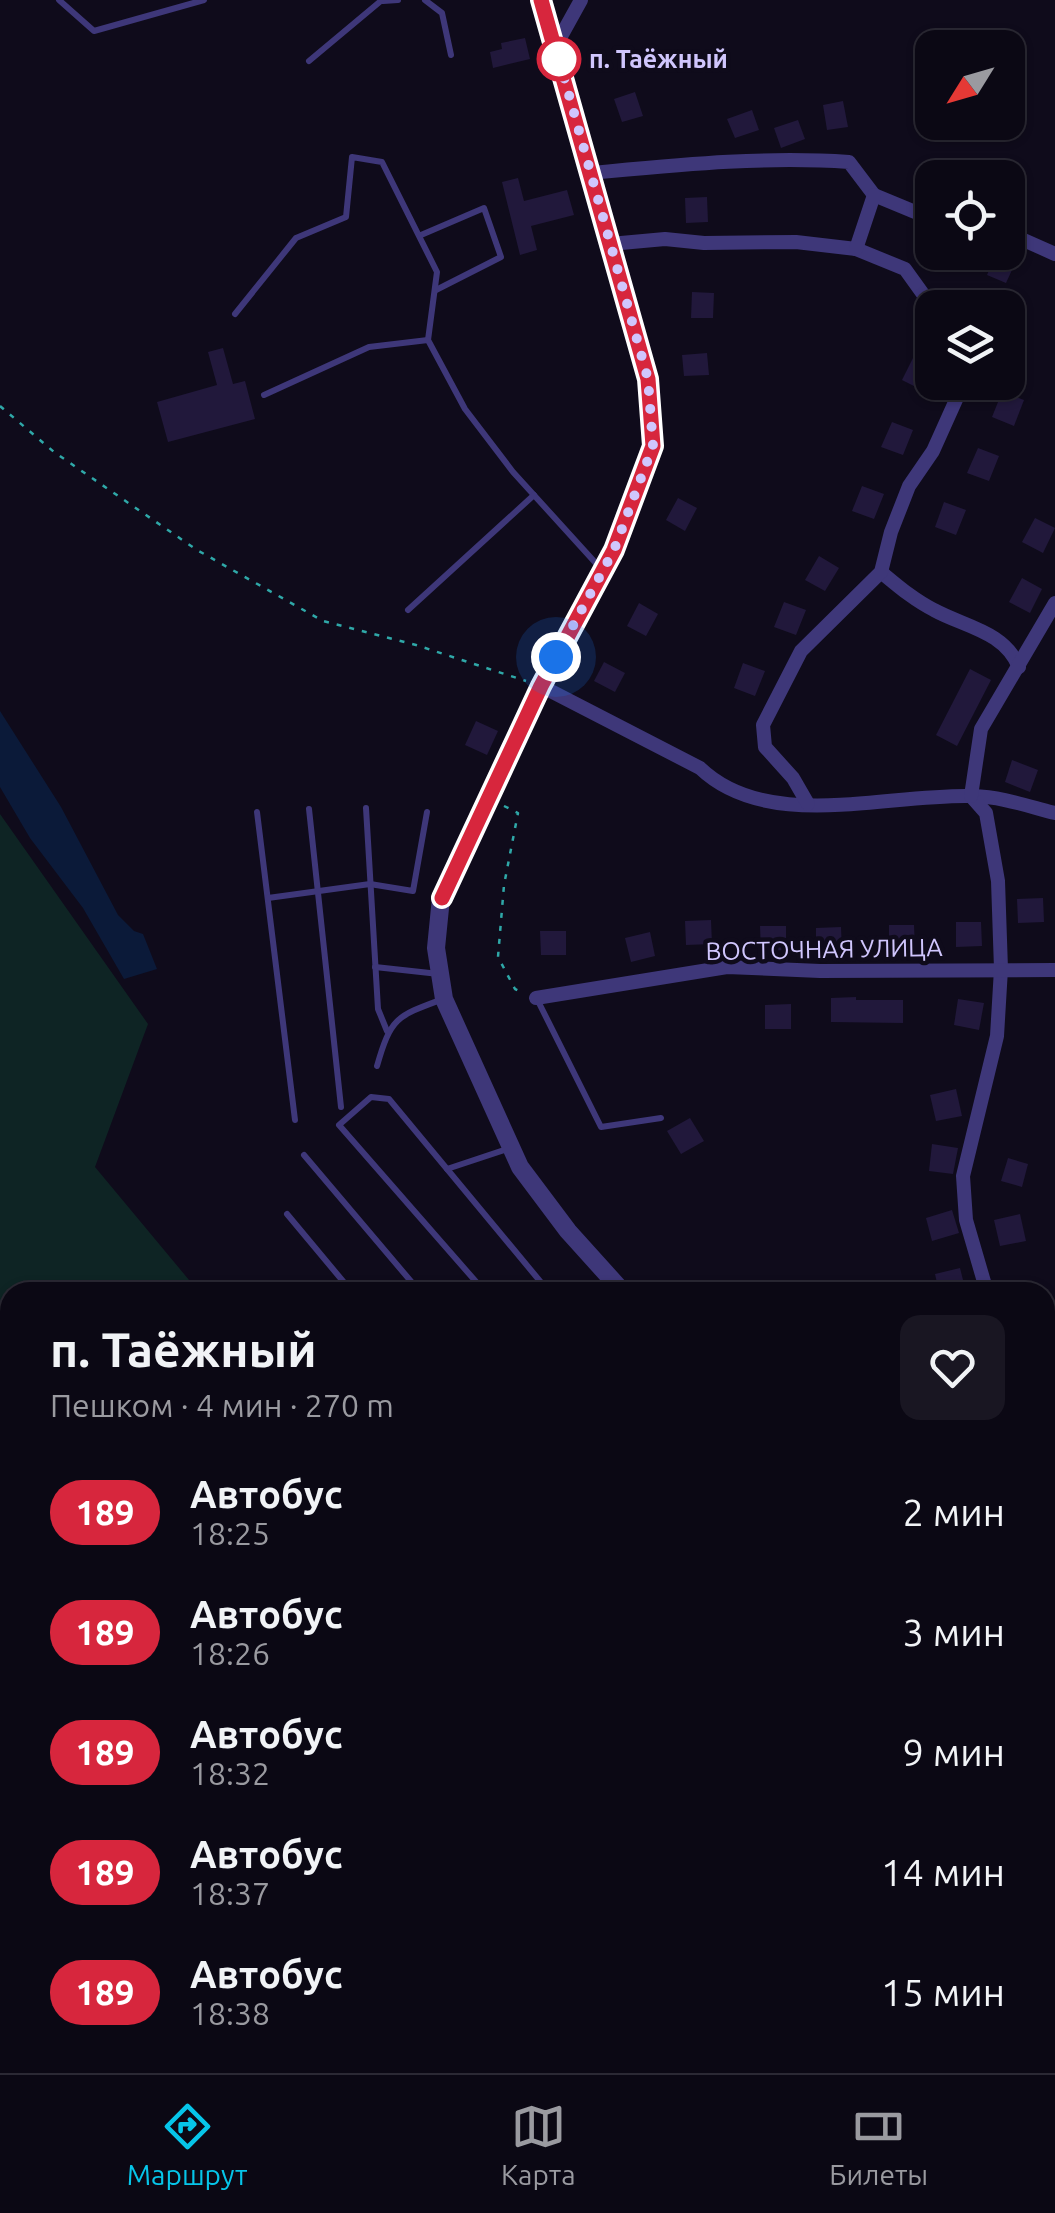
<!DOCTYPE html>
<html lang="ru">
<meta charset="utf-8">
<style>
body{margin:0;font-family:Ubuntu,sans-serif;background:#191622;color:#f1f3f6;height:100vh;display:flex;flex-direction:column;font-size:38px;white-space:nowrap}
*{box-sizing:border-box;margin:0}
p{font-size:32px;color:#9a9aa0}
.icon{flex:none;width:55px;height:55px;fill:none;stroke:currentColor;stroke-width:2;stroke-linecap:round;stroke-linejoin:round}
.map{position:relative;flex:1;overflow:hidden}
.drawer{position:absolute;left:0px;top:1282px;width:1055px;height:792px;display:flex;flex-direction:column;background:#0b0814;border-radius:30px 30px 0 0;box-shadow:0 2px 8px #0004,0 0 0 2px #2b2934}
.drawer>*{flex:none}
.badge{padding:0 20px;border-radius:32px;font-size:35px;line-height:65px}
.needle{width:65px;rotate:233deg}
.fabs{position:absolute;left:915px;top:30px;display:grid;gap:20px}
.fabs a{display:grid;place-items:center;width:110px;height:110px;border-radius:20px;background:#0b0814;box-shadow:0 2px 8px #0004,0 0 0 2px #2b2934;font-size:50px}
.you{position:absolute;width:50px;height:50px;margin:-25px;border:8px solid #fff;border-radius:50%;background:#1a73e8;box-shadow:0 0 0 15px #1a73e833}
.map>.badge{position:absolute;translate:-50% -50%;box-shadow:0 0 0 5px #fff}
.round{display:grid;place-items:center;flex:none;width:105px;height:105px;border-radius:20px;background:#191622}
.headline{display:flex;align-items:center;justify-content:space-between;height:170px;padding:0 50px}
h1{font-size:48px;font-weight:700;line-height:75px}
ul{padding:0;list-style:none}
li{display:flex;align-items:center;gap:30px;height:120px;padding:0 50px}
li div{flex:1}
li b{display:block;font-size:38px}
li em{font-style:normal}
li .badge{min-width:110px;font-weight:700;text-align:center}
.menu{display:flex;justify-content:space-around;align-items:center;height:140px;border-top:2px solid #2b2934;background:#0b0814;font-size:28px;color:#9a9aa0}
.menu a{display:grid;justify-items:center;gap:5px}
.menu .on{color:#06c5e9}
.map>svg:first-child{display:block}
.green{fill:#0e2424}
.water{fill:#0b1a39}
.building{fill:#21183b}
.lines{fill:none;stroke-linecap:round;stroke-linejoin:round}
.path{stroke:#2fa8a8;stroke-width:2.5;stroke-dasharray:5 8;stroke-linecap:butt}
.service{stroke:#3e3779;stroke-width:6}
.minor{stroke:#3e3779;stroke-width:14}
.tertiary{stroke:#3e3779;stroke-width:18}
.secondary{stroke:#6d60fb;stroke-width:18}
.line-casing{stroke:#fff;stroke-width:22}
.line{stroke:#d7263d;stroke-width:15}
.walk{stroke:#d0c6fd;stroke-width:10;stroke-dasharray:0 18}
.stop-dot{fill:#fff;stroke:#d7263d;stroke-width:5}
.labels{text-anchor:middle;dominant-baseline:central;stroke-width:9;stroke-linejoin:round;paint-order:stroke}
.stop-label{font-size:25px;font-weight:bold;fill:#d0c6fd;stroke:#0f0b1b;text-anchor:start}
.street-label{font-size:25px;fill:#d0c6fd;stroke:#0f0b1b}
</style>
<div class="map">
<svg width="1055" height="2073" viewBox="0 0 1055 2073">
<rect width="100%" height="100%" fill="#0f0b1b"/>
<path class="green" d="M 0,814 L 148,1024 L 95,1167 L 199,1292 L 10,1292 L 10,1455 L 0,1434 Z"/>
<g class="water">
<path d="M 0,711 L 61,807 L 118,915 L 134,931 L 143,934 L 157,969 L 124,979 L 83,908 L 30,838 L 0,787 Z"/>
<path d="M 0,1768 L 10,1787 L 10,2065 L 98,2065 L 99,2073 L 0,2073 Z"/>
</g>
<g class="building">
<path d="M 525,38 L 530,59 L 493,68 L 490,52 L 502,49 L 501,43 Z"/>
<path d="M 635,92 L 643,116 L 622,122 L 614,99 Z"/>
<path d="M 843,101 L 848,127 L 827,130 L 823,105 Z"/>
<path d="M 752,110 L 759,130 L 735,138 L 727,119 Z"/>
<path d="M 798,120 L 805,139 L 781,148 L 774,128 Z"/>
<path d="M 518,178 L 524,201 L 567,190 L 574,215 L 531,226 L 537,250 L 520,255 L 502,182 Z"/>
<path d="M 707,197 L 708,222 L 686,223 L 685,198 Z"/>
<path d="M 997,252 L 1017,259 L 1006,283 L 987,275 Z"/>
<path d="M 692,292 L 714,293 L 713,318 L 691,318 Z"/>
<path d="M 223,348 L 233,384 L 245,381 L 255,419 L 168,442 L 157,402 L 217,385 L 208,352 Z"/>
<path d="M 707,353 L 709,375 L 684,376 L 682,355 Z"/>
<path d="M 914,356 L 932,366 L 922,390 L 902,380 Z"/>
<path d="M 1002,392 L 1024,400 L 1014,426 L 992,417 Z"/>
<path d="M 892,422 L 913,430 L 903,455 L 881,447 Z"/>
<path d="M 978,448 L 999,456 L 989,481 L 967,473 Z"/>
<path d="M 862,486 L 884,494 L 874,519 L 852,511 Z"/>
<path d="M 678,498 L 697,508 L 685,531 L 666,520 Z"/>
<path d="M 944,502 L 966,510 L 956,535 L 935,527 Z"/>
<path d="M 1035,518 L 1055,528 L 1043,553 L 1022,542 Z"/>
<path d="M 819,556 L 839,568 L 825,591 L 805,580 Z"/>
<path d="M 1022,578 L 1042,589 L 1030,613 L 1009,602 Z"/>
<path d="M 784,602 L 806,610 L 796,635 L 774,627 Z"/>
<path d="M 639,603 L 658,614 L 646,636 L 627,626 Z"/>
<path d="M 604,662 L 625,673 L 615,692 L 594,681 Z"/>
<path d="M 743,663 L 765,671 L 755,696 L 734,688 Z"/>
<path d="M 970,669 L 991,680 L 957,746 L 936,735 Z"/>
<path d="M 476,721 L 498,731 L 487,755 L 465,745 Z"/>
<path d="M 1012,760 L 1038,770 L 1030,792 L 1005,782 Z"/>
<path d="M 1043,898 L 1044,922 L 1018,923 L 1017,899 Z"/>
<path d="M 711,920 L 712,944 L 686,945 L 685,921 Z"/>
<path d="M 956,922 L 981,922 L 982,946 L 956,947 Z"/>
<path d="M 889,925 L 914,925 L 915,949 L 889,950 Z"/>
<path d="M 760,926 L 786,926 L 786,950 L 761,951 Z"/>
<path d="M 841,927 L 842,951 L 816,952 L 816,928 Z"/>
<path d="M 540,931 L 566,931 L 566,955 L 541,955 Z"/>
<path d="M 650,932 L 655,956 L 631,962 L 625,938 Z"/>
<path d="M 856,997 L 856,1000 L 903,1000 L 903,1023 L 831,1022 L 831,998 Z"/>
<path d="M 958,999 L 984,1003 L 979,1030 L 954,1025 Z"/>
<path d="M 791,1004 L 791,1029 L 765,1029 L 765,1005 Z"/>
<path d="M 956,1089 L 962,1116 L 936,1121 L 930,1095 Z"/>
<path d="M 690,1118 L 704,1141 L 681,1154 L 667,1131 Z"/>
<path d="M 932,1144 L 958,1148 L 953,1174 L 929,1171 Z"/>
<path d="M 1008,1158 L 1028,1164 L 1022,1187 L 1001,1181 Z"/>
<path d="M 952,1210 L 959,1233 L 932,1241 L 926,1218 Z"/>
<path d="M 1020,1214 L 1026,1241 L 1000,1246 L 994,1220 Z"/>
<path d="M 960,1268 L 966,1292 L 939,1292 L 935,1274 Z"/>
</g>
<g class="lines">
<g class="path">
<path d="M 0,406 L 54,452 L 197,550 L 323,621 L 416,645 L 526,681"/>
<path d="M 504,806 L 518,813 L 504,885 L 498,957 L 515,989 L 524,993"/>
</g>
<g class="service">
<path d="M 59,0 L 94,31 L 204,0"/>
<path d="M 425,0 L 442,13 L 451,55"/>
<path d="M 383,1 L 398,0"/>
<path d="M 309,61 L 382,0"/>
<path d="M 421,235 L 484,208 L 501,257 L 436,290"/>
<path d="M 235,314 L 296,238 L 346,217 L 352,157 L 382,162 L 437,272 L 428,340 L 465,409 L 513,472 L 602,570"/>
<path d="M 264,395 L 369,347 L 428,340"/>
<path d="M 408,610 L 534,495"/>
<path d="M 366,808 L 378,1009 L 387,1031"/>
<path d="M 309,809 L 341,1107"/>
<path d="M 257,812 L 295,1120"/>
<path d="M 268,898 L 370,884 L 413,891 L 427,812"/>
<path d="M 375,967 L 439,974"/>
<path d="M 537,999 L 601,1127 L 661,1118"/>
<path d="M 377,1066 C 391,1017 397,1016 443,999"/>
<path d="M 304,1155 L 420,1292"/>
<path d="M 447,1169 L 510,1148"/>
<path d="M 287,1214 L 352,1292"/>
<path d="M 485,1292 L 339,1125 L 371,1097 L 389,1099 L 549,1292"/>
<path d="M 1045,1997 L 1055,1989"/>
<path d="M 549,2065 L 551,2073"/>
<path d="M 599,2065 L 601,2073"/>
<path d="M 652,2065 L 653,2073"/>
<path d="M 693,2065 L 694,2073"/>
<path d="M 751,2065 L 752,2073"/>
<path d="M 795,2065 L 796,2073"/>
<path d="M 504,2067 L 515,2065"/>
<path d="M 958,2073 L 958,2065"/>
</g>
<g class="minor">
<path d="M 555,47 L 581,0"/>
<path d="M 591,173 C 677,165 762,156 849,162 L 874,195 L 932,219"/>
<path d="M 1008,233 L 1055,254"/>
<path d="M 610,244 L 665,239 L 704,243 L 796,242 L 856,249 L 905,269 L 933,308"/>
<path d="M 856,249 L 874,195"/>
<path d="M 881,572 C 898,586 914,600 934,610 C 965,627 1004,631 1019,667"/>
<path d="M 541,686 L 700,768 C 768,833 887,793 973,796 C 1003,797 1027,806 1055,813"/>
<path d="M 971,796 L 986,813 L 998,881 L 1001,969 L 997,1036 L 963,1176 L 966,1220 L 987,1292"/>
<path d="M 971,796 L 981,729 L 1055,603"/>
<path d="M 808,804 L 793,778 L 765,747 L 763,725 L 801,651 L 881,572 L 891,532 L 909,486 L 933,451 L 964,382"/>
<path d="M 536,998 L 727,967 L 820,971 L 1055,970"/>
<path d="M 1045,1513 L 1055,1558"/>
<path d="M 0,1575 L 10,1588"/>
<path d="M 1045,1964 L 1055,1922"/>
<path d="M 284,2065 L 286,2073"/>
<path d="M 984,2073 L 989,2065"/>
</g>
<path class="tertiary" d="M 541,0 L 648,379 L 653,446 L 613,550 L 541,686 L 441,898 L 436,948 L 444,999 L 520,1167 L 568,1231 L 623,1292"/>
<path class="secondary" d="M 850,2065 L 851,2073"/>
</g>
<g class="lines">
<defs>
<path id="line" d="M 442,898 L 541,686 L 614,550 L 653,446 L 648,379 L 541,0"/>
</defs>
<use href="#line" class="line-casing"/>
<use href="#line" class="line"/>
<path class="walk" d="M 556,657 L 614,550 L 653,446 L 648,379 L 559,59"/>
</g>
<circle class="stop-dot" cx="559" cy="59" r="20"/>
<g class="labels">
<g class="stop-label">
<text x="589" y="59">п. Таёжный</text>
</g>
<g class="street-label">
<text transform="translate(824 949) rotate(-1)">ВОСТОЧНАЯ УЛИЦА</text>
</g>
</g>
</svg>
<div class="fabs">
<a><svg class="needle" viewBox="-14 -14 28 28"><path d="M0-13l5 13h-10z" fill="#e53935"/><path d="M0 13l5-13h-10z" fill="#9a9aa0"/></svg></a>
<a><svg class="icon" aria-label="locate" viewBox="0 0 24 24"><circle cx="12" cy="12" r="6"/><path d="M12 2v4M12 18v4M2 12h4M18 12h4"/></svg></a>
<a><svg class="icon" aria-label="layers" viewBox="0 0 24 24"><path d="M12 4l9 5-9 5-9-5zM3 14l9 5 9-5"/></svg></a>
</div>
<div class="you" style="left:556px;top:657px"></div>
<section class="drawer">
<div class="headline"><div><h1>п. Таёжный</h1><p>Пешком · 4 мин · 270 m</p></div><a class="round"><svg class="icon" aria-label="heart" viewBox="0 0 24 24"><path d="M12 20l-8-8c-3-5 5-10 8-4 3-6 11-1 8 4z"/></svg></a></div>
<ul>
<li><span class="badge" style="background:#d7263d;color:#fff">189</span><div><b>Автобус</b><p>18:25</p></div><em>2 мин</em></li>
<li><span class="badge" style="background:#d7263d;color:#fff">189</span><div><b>Автобус</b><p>18:26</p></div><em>3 мин</em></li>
<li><span class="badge" style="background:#d7263d;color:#fff">189</span><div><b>Автобус</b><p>18:32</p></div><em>9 мин</em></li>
<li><span class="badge" style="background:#d7263d;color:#fff">189</span><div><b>Автобус</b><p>18:37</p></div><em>14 мин</em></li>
<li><span class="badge" style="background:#d7263d;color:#fff">189</span><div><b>Автобус</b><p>18:38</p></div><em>15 мин</em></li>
</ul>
</section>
</div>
<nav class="menu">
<a class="on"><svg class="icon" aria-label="directions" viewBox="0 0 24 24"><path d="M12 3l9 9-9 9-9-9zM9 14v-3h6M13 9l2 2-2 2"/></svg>Маршрут</a>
<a><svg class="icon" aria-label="map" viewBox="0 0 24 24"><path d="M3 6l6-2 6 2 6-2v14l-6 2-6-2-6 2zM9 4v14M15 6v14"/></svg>Карта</a>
<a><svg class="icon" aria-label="tickets" viewBox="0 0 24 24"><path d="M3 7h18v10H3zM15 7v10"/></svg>Билеты</a>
</nav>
